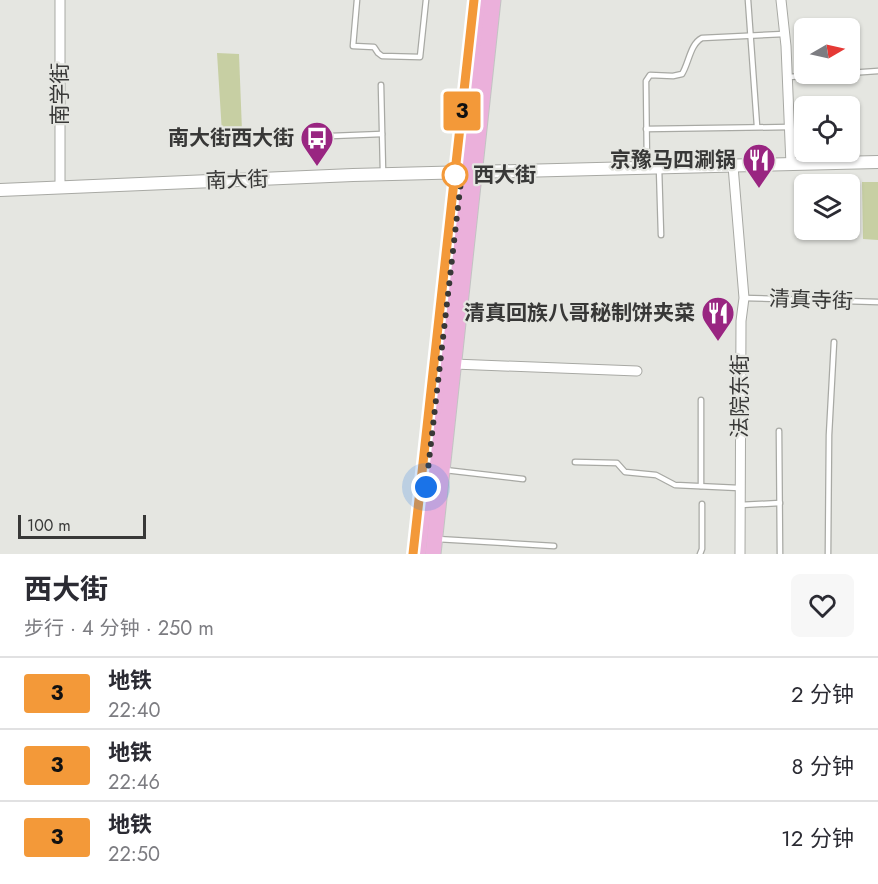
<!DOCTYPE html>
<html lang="zh">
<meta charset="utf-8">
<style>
body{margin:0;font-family:Jost,"Noto Sans SC",sans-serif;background:#f7f7f7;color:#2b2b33;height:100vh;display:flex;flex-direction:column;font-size:22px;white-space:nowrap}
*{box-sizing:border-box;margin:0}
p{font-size:20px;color:#7c7c81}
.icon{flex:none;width:33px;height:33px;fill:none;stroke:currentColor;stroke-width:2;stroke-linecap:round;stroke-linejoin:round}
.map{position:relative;height:554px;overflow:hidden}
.panel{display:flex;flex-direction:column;background:#fff;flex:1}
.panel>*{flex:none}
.badge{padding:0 12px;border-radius:4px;font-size:21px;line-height:39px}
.needle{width:39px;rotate:81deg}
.buttons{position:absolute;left:794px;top:18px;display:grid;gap:12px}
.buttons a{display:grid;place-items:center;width:66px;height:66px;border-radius:9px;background:#fff;box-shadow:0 2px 4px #0004;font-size:30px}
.scale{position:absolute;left:18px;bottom:15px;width:128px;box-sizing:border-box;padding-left:6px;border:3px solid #383837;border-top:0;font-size:16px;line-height:21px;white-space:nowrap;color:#383837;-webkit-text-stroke:4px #e5e6e1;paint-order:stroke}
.you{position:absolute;width:30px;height:30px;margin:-15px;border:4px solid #fff;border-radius:50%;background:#1a73e8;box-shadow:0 0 0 9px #1a73e833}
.map>.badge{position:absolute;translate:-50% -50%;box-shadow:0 0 0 3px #fff}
.round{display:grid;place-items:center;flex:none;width:63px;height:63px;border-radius:9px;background:#f7f7f7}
.summary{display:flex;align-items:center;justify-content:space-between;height:102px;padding:0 24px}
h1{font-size:28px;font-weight:700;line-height:45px}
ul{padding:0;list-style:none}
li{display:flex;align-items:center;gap:18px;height:72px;padding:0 24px;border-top:2px solid #e1e1e2}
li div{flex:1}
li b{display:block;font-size:22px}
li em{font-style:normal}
li .badge{min-width:66px;font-weight:700;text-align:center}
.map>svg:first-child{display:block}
.green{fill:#c7cfa3}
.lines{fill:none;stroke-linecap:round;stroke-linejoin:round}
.service-casing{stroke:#a8a9a4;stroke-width:7}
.minor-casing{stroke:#a8a9a4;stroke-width:11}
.tertiary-casing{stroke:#a8a9a4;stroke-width:14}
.primary-casing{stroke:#c3c3c3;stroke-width:17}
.service{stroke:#fff;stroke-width:4.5}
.minor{stroke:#fff;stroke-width:9}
.tertiary{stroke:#fff;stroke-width:12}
.primary{stroke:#ebb0db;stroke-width:15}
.line-casing{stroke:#fff;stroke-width:14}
.line{stroke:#f39939;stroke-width:9}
.walk{stroke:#383837;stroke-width:6;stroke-dasharray:0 10.8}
.stop-dot{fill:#fff;stroke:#f39939;stroke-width:3}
.labels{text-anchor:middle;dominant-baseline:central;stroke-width:4.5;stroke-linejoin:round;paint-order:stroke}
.street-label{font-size:21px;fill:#383837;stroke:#e5e6e1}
.poi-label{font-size:21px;font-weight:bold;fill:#383837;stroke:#e5e6e1;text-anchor:end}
.stop-label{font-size:21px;font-weight:bold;fill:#383837;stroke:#e5e6e1;text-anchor:start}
</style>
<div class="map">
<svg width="878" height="554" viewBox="0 0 878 554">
<rect width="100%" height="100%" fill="#e5e6e1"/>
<g class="green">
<path d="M 217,53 L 239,54 L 242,131 L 239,132 L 222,133 Z"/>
<path d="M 862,182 L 878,182 L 878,240 L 863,239 Z"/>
</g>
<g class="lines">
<defs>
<g id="service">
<path d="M 357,0 L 353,46 L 374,47 L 378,53 L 382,56 L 420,57 L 426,0"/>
<path d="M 748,0 L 757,126"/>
<path d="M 849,73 L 878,71"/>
<path d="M 788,77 L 839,74"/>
<path d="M 381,85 L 383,172"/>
<path d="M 646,129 L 789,127"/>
<path d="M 331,136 L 382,134"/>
<path d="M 647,167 L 646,81 L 650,75 L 673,76 L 682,74 C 689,63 690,44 702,38 L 784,34"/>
<path d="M 659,168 L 661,235"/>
<path d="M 744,298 L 878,302"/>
<path d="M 779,431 L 780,554"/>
<path d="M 575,462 L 617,463 L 625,472 L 656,475 L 675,485 L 739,488"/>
<path d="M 445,470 L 523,479"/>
<path d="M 701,486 L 701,400"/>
<path d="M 740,505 L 780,503"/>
<path d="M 437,539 L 554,546"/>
<path d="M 700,554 L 702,549 L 702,504"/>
<path d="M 828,554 L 829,435 L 834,342"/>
</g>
<g id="minor">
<path d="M 781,0 L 786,46 L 791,165"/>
<path d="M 733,166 L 744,298 L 741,321 L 740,554"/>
<path d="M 60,187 L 60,0"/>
<path d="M 454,364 L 637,371"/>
</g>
<path id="tertiary" d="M 0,190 L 353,175 L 878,162"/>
<g id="primary">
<path d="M 418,554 L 482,0"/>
<path d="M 433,554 L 493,0"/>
</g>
</defs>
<use href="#service" class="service-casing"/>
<use href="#minor" class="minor-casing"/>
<use href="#tertiary" class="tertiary-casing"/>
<use href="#primary" class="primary-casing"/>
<use href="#service" class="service"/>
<use href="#minor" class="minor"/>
<use href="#tertiary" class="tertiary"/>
<use href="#primary" class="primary"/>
</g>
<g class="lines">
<defs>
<path id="line" d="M 413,554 L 474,0"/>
</defs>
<use href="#line" class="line-casing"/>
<use href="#line" class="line"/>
<path class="walk" d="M 426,487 L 462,172 L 455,175"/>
</g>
<defs>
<symbol id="bus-pin" viewBox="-11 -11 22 30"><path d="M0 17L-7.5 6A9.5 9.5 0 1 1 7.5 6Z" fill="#992581" stroke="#e5e6e1"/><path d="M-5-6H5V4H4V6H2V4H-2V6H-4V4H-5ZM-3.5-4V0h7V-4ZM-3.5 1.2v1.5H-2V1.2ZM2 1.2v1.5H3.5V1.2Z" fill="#fff"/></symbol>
<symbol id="restaurant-pin" viewBox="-11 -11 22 30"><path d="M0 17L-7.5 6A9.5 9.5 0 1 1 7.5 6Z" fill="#992581" stroke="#e5e6e1"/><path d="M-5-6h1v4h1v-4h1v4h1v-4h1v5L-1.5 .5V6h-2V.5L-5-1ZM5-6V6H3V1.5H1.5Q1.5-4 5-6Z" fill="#fff"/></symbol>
</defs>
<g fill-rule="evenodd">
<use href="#bus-pin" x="298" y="119" width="38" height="52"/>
<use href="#restaurant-pin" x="740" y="141" width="38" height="52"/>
<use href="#restaurant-pin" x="699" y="294" width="38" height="52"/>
</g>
<circle class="stop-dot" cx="455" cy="175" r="12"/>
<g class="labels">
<g class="street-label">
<text transform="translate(60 94) rotate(-90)">南学街</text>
<text transform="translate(237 180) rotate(-2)">南大街</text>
<text transform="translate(811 300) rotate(2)">清真寺街</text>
<text transform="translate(740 396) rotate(-90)">法院东街</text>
</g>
<g class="poi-label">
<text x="294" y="138">南大街西大街</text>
<text x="736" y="160">京豫马四涮锅</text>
<text x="695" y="313">清真回族八哥秘制饼夹菜</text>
</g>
<g class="stop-label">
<text x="473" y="175">西大街</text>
</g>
</g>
</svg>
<div class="buttons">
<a><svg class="needle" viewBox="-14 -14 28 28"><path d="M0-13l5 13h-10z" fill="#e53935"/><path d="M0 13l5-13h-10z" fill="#7c7c81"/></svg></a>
<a><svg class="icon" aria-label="locate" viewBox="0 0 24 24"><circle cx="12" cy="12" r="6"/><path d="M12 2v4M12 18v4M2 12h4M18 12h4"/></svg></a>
<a><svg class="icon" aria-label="layers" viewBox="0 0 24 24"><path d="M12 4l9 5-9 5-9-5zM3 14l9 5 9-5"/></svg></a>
</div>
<div class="scale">100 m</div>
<div class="you" style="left:426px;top:487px"></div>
<b class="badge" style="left:462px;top:111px;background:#f39939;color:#111">3</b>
</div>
<section class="panel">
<div class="summary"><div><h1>西大街</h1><p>步行 · 4 分钟 · 250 m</p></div><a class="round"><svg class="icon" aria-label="heart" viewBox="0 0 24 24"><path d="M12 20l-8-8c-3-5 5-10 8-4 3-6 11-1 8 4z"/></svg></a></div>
<ul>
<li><span class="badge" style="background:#f39939;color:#111">3</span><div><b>地铁</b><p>22:40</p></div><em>2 分钟</em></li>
<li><span class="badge" style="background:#f39939;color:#111">3</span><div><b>地铁</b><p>22:46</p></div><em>8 分钟</em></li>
<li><span class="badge" style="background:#f39939;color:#111">3</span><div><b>地铁</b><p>22:50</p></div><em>12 分钟</em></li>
</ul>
</section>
